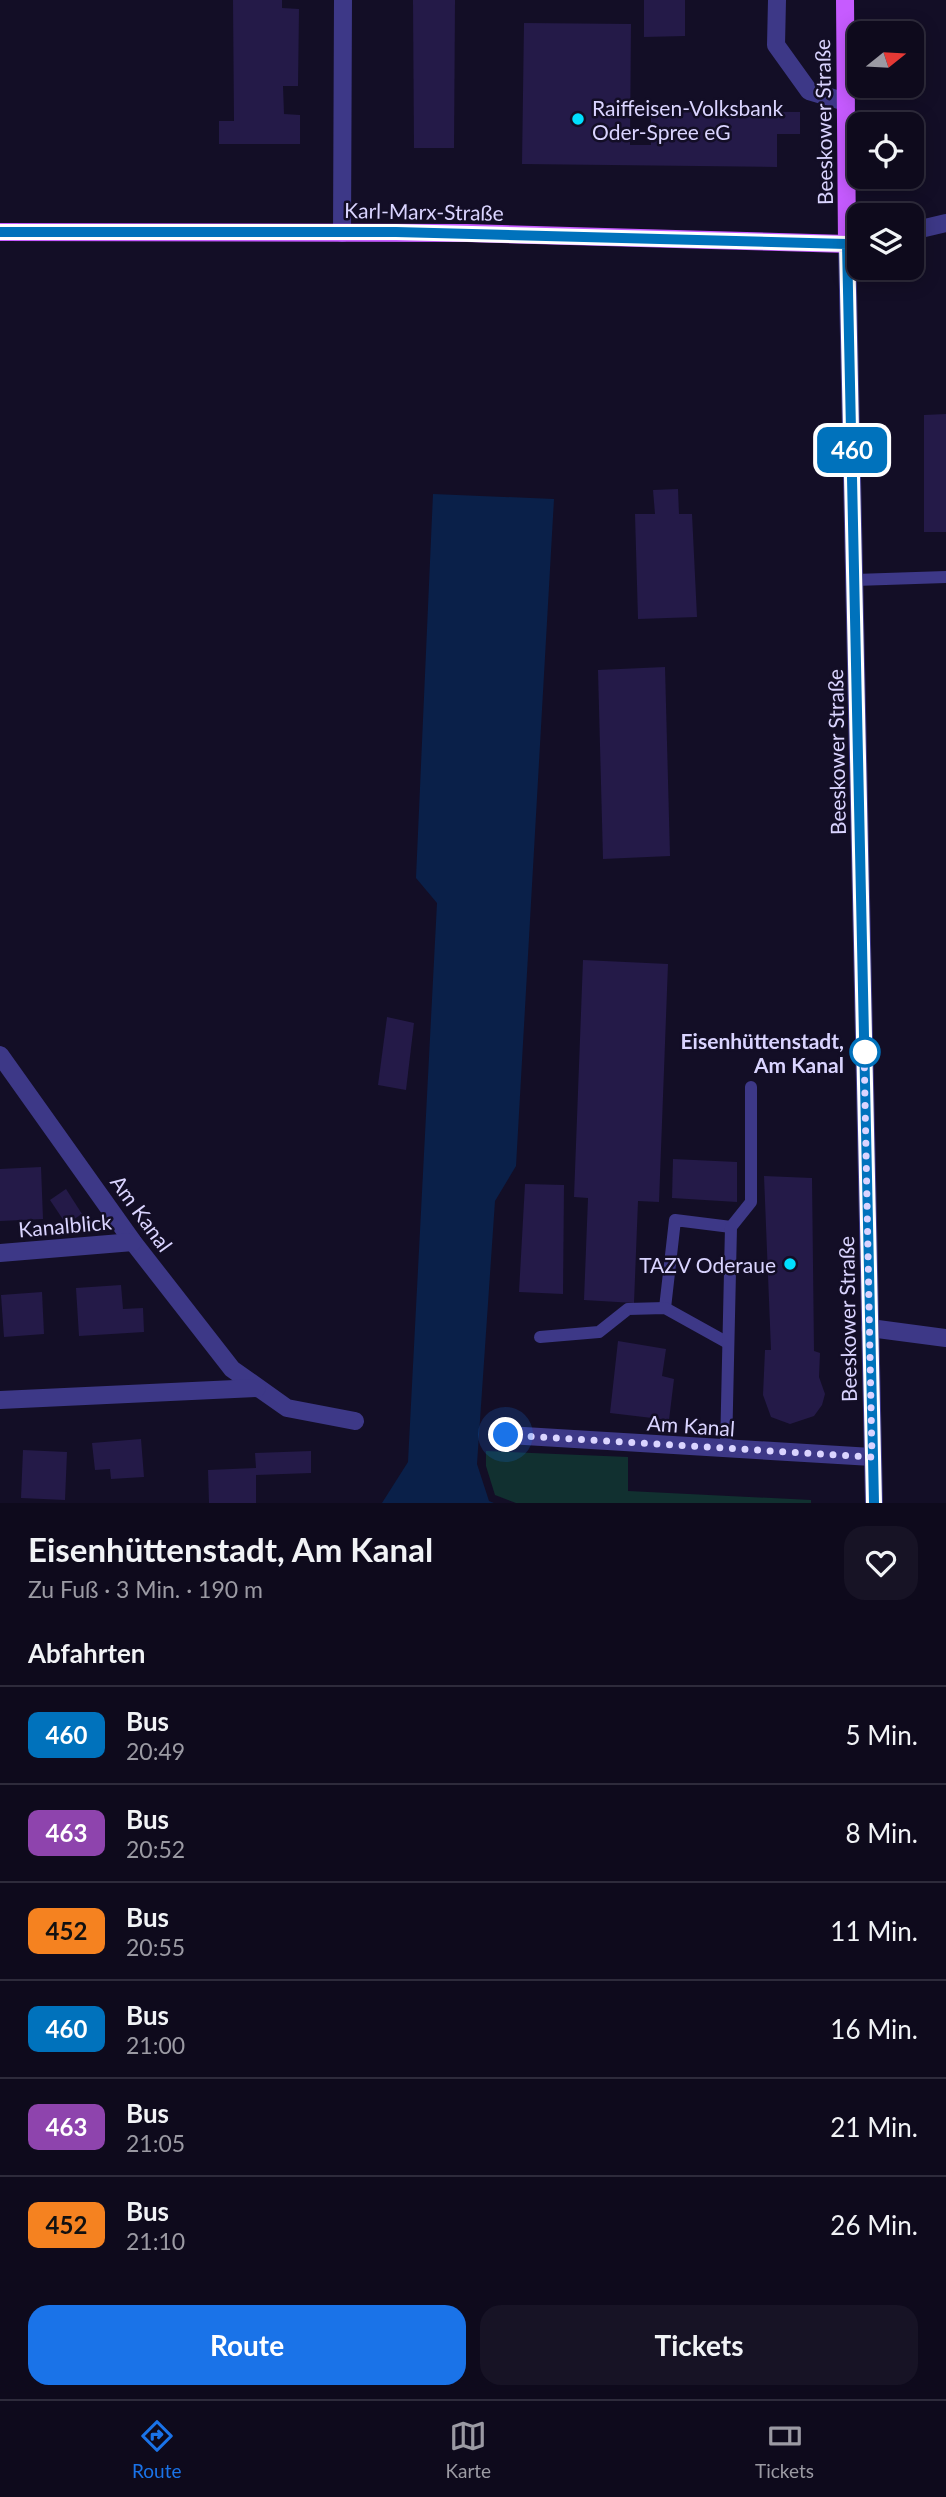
<!DOCTYPE html>
<html lang="de">
<meta charset="utf-8">
<style>
body{margin:0;font-family:Lato,sans-serif;background:#171325;color:#f1f3f6;height:100vh;display:flex;flex-direction:column;font-size:26px;white-space:nowrap}
*{box-sizing:border-box;margin:0}
p{font-size:23px;color:#9b9aa3}
.icon{flex:none;width:38px;height:38px;fill:none;stroke:currentColor;stroke-width:2;stroke-linecap:round;stroke-linejoin:round}
.map{position:relative;height:1503px;overflow:hidden}
.panel{display:flex;flex-direction:column;background:#0e0a1c;flex:1}
.panel>*{flex:none}
.badge{padding:0 14px;border-radius:10px;font-size:24px;line-height:46px}
.needle{width:46px;rotate:72deg}
.fabs{position:absolute;left:847px;top:21px;display:grid;gap:14px}
.fabs a{display:grid;place-items:center;width:77px;height:77px;border-radius:14px;background:#0e0a1c;box-shadow:0 4px 18px #0003,0 0 0 2px #2e2b3b;font-size:35px}
.you{position:absolute;width:35px;height:35px;margin:-18px;border:5px solid #fff;border-radius:50%;background:#1a73e8;box-shadow:0 0 0 10px #1a73e833}
.map>.badge{position:absolute;translate:-50% -50%;box-shadow:0 0 0 4px #fff}
h2{padding:0 28px;font-size:26px;line-height:63px}
.round{display:grid;place-items:center;flex:none;width:74px;height:74px;border-radius:21px;background:#171325}
.head{display:flex;align-items:center;justify-content:space-between;height:119px;padding:0 28px}
h1{font-size:33px;font-weight:700;line-height:52px}
.action{display:flex;gap:14px;margin-top:auto;padding:14px 28px}
.action a{flex:1;height:80px;border-radius:21px;background:#1a73e8;color:#fff;font-size:28px;font-weight:700;line-height:80px;text-align:center}
.action a+a{background:#171325;color:#f1f3f6}
ul{padding:0;list-style:none}
li{display:flex;align-items:center;gap:21px;height:98px;padding:0 28px;border-top:2px solid #2e2b3b}
li div{flex:1}
li b{display:block;font-size:26px}
li em{font-style:normal}
li .badge{min-width:77px;font-weight:700;text-align:center}
.tabs{display:flex;justify-content:space-around;align-items:center;height:98px;border-top:2px solid #2e2b3b;background:#0e0a1c;font-size:19px;color:#9b9aa3}
.tabs a{display:grid;justify-items:center;gap:4px}
.tabs .selected{color:#1a73e8}
.map>svg:first-child{display:block}
.green{fill:#113030}
.water{fill:#0a2049}
.building{fill:#241a48}
.lines{fill:none;stroke-linecap:round;stroke-linejoin:round}
.service{stroke:#3d3887;stroke-width:12}
.minor{stroke:#3d3887;stroke-width:18}
.tertiary{stroke:#3d3887;stroke-width:18}
.primary{stroke:#c65bff;stroke-width:18}
.line-casing{stroke:#fff;stroke-width:16}
.line{stroke:#0072bc;stroke-width:10}
.walk{stroke:#dad4ff;stroke-width:7;stroke-dasharray:0 12.6}
.poi-dot{fill:#00dfff;stroke:#130e26;stroke-width:2.5}
.stop-dot{fill:#fff;stroke:#0072bc;stroke-width:3.5}
.labels{text-anchor:middle;dominant-baseline:central;stroke-width:5;stroke-linejoin:round;paint-order:stroke}
.poi-label{font-size:21px;fill:#dad4ff;stroke:#130e26;text-anchor:start}
.street-label{font-size:21px;fill:#dad4ff;stroke:#130e26}
.stop-label{font-size:21px;font-weight:bold;fill:#dad4ff;stroke:#130e26;text-anchor:end}
</style>
<div class="map">
<svg width="946" height="1503" viewBox="0 0 946 1503">
<rect width="100%" height="100%" fill="#130e26"/>
<path class="green" d="M 486,1451 L 628,1457 L 628,1491 L 811,1500 L 811,1503 L 516,1503 L 495,1495 L 486,1466 Z"/>
<path class="water" d="M 433,494 L 554,499 L 516,1166 L 495,1201 L 477,1464 L 489,1501 L 494,1503 L 382,1503 L 408,1462 L 437,903 L 416,878 Z"/>
<g class="building">
<path d="M 233,0 L 282,0 L 282,8 L 299,9 L 298,86 L 283,86 L 284,114 L 300,115 L 300,144 L 219,144 L 219,121 L 234,121 Z"/>
<path d="M 413,0 L 455,0 L 454,148 L 414,148 Z"/>
<path d="M 644,0 L 685,0 L 685,36 L 644,37 Z"/>
<path d="M 524,23 L 631,24 L 630,145 L 651,145 L 651,111 L 800,112 L 800,134 L 777,134 L 777,167 L 522,164 Z"/>
<path d="M 946,414 L 946,532 L 924,532 L 924,415 Z"/>
<path d="M 678,489 L 679,514 L 692,514 L 697,617 L 638,619 L 635,514 L 655,514 L 653,490 Z"/>
<path d="M 665,667 L 670,856 L 603,859 L 598,670 Z"/>
<path d="M 583,960 L 668,964 L 659,1202 L 638,1201 L 634,1303 L 584,1300 L 588,1198 L 574,1197 Z"/>
<path d="M 387,1017 L 414,1023 L 406,1090 L 378,1085 Z"/>
<path d="M 673,1159 L 737,1162 L 737,1202 L 672,1198 Z"/>
<path d="M 41,1167 L 43,1219 L 0,1221 L 0,1169 Z"/>
<path d="M 764,1176 L 812,1178 L 814,1351 L 820,1353 L 819,1377 L 825,1394 L 822,1405 L 814,1416 L 790,1424 L 771,1417 L 763,1395 L 765,1350 L 771,1350 Z"/>
<path d="M 525,1184 L 564,1185 L 563,1294 L 519,1292 Z"/>
<path d="M 66,1189 L 82,1214 L 66,1224 L 50,1200 Z"/>
<path d="M 121,1285 L 123,1309 L 143,1308 L 144,1332 L 79,1336 L 76,1288 Z"/>
<path d="M 42,1292 L 44,1334 L 4,1337 L 1,1295 Z"/>
<path d="M 618,1341 L 666,1349 L 662,1376 L 674,1379 L 669,1420 L 610,1413 Z"/>
<path d="M 141,1439 L 144,1477 L 111,1479 L 110,1469 L 95,1470 L 92,1443 Z"/>
<path d="M 23,1450 L 67,1452 L 65,1500 L 21,1498 Z"/>
<path d="M 311,1451 L 311,1473 L 256,1475 L 256,1503 L 209,1503 L 208,1470 L 256,1468 L 255,1453 Z"/>
</g>
<g class="lines">
<g class="service">
<path d="M 855,580 L 946,577"/>
<path d="M 665,1308 L 675,1220 L 731,1227"/>
<path d="M 540,1337 L 599,1332 L 628,1309 L 665,1308 L 728,1343"/>
<path d="M 726,1450 L 731,1227 L 751,1202 L 751,1087"/>
</g>
<g class="minor">
<path d="M 777,0 L 776,45 L 809,91 L 846,102"/>
<path d="M 342,233 L 343,0"/>
<path d="M 0,1055 L 133,1242 L 232,1369 L 287,1408 L 355,1421"/>
<path d="M 0,1253 L 133,1242"/>
<path d="M 870,1328 L 946,1338"/>
<path d="M 0,1400 L 257,1388"/>
<path d="M 507,1435 L 872,1457"/>
</g>
<g class="tertiary">
<path d="M 912,231 L 946,223"/>
<path d="M 859,242 L 847,244 L 874,1503"/>
</g>
<path class="primary" d="M 0,232 L 467,233 L 847,244 L 845,0"/>
</g>
<g class="lines">
<defs>
<path id="line" d="M 0,232 L 396,232 L 847,244 L 874,1503"/>
</defs>
<use href="#line" class="line-casing"/>
<use href="#line" class="line"/>
<path class="walk" d="M 506,1435 L 872,1457 L 864,1048 L 865,1052"/>
</g>
<g class="poi-dot">
<circle cx="578" cy="119" r="7"/>
<circle cx="790" cy="1264" r="7"/>
</g>
<circle class="stop-dot" cx="865" cy="1052" r="14"/>
<g class="labels">
<g class="poi-label">
<text x="592" y="107">Raiffeisen-Volksbank<tspan x="592" dy="24">Oder-Spree eG</tspan></text>
<text x="776" y="1264" text-anchor="end">TAZV Oderaue</text>
</g>
<g class="street-label">
<text transform="translate(823 122) rotate(-91)">Beeskower Straße</text>
<text transform="translate(424 211) rotate(1)">Karl-Marx-Straße</text>
<text transform="translate(836 752) rotate(-91)">Beeskower Straße</text>
<text transform="translate(142 1213) rotate(54)">Am Kanal</text>
<text transform="translate(65 1225) rotate(-5)">Kanalblick</text>
<text transform="translate(847 1319) rotate(-91)">Beeskower Straße</text>
<text transform="translate(691 1425) rotate(4)">Am Kanal</text>
</g>
<g class="stop-label">
<text x="844" y="1040">Eisenhüttenstadt,<tspan x="844" dy="24">Am Kanal</tspan></text>
</g>
</g>
</svg>
<div class="fabs">
<a><svg class="needle" viewBox="-14 -14 28 28"><path d="M0-13l5 13h-10z" fill="#e53935"/><path d="M0 13l5-13h-10z" fill="#9b9aa3"/></svg></a>
<a><svg class="icon" aria-label="locate" viewBox="0 0 24 24"><circle cx="12" cy="12" r="6"/><path d="M12 2v4M12 18v4M2 12h4M18 12h4"/></svg></a>
<a><svg class="icon" aria-label="layers" viewBox="0 0 24 24"><path d="M12 4l9 5-9 5-9-5zM3 14l9 5 9-5"/></svg></a>
</div>
<div class="you" style="left:506px;top:1435px"></div>
<b class="badge" style="left:852px;top:450px;background:#0072bc;color:#fff">460</b>
</div>
<section class="panel">
<div class="head"><div><h1>Eisenhüttenstadt, Am Kanal</h1><p>Zu Fuß · 3 Min. · 190 m</p></div><a class="round"><svg class="icon" aria-label="heart" viewBox="0 0 24 24"><path d="M12 20l-8-8c-3-5 5-10 8-4 3-6 11-1 8 4z"/></svg></a></div>
<h2>Abfahrten</h2>
<ul>
<li><span class="badge" style="background:#0072bc;color:#fff">460</span><div><b>Bus</b><p>20:49</p></div><em>5 Min.</em></li>
<li><span class="badge" style="background:#8e44ad;color:#fff">463</span><div><b>Bus</b><p>20:52</p></div><em>8 Min.</em></li>
<li><span class="badge" style="background:#f58220;color:#111">452</span><div><b>Bus</b><p>20:55</p></div><em>11 Min.</em></li>
<li><span class="badge" style="background:#0072bc;color:#fff">460</span><div><b>Bus</b><p>21:00</p></div><em>16 Min.</em></li>
<li><span class="badge" style="background:#8e44ad;color:#fff">463</span><div><b>Bus</b><p>21:05</p></div><em>21 Min.</em></li>
<li><span class="badge" style="background:#f58220;color:#111">452</span><div><b>Bus</b><p>21:10</p></div><em>26 Min.</em></li>
</ul>
<div class="action"><a>Route</a><a>Tickets</a></div>
</section>
<nav class="tabs">
<a class="selected"><svg class="icon" aria-label="directions" viewBox="0 0 24 24"><path d="M12 3l9 9-9 9-9-9zM9 14v-3h6M13 9l2 2-2 2"/></svg>Route</a>
<a><svg class="icon" aria-label="map" viewBox="0 0 24 24"><path d="M3 6l6-2 6 2 6-2v14l-6 2-6-2-6 2zM9 4v14M15 6v14"/></svg>Karte</a>
<a><svg class="icon" aria-label="tickets" viewBox="0 0 24 24"><path d="M3 7h18v10H3zM15 7v10"/></svg>Tickets</a>
</nav>
